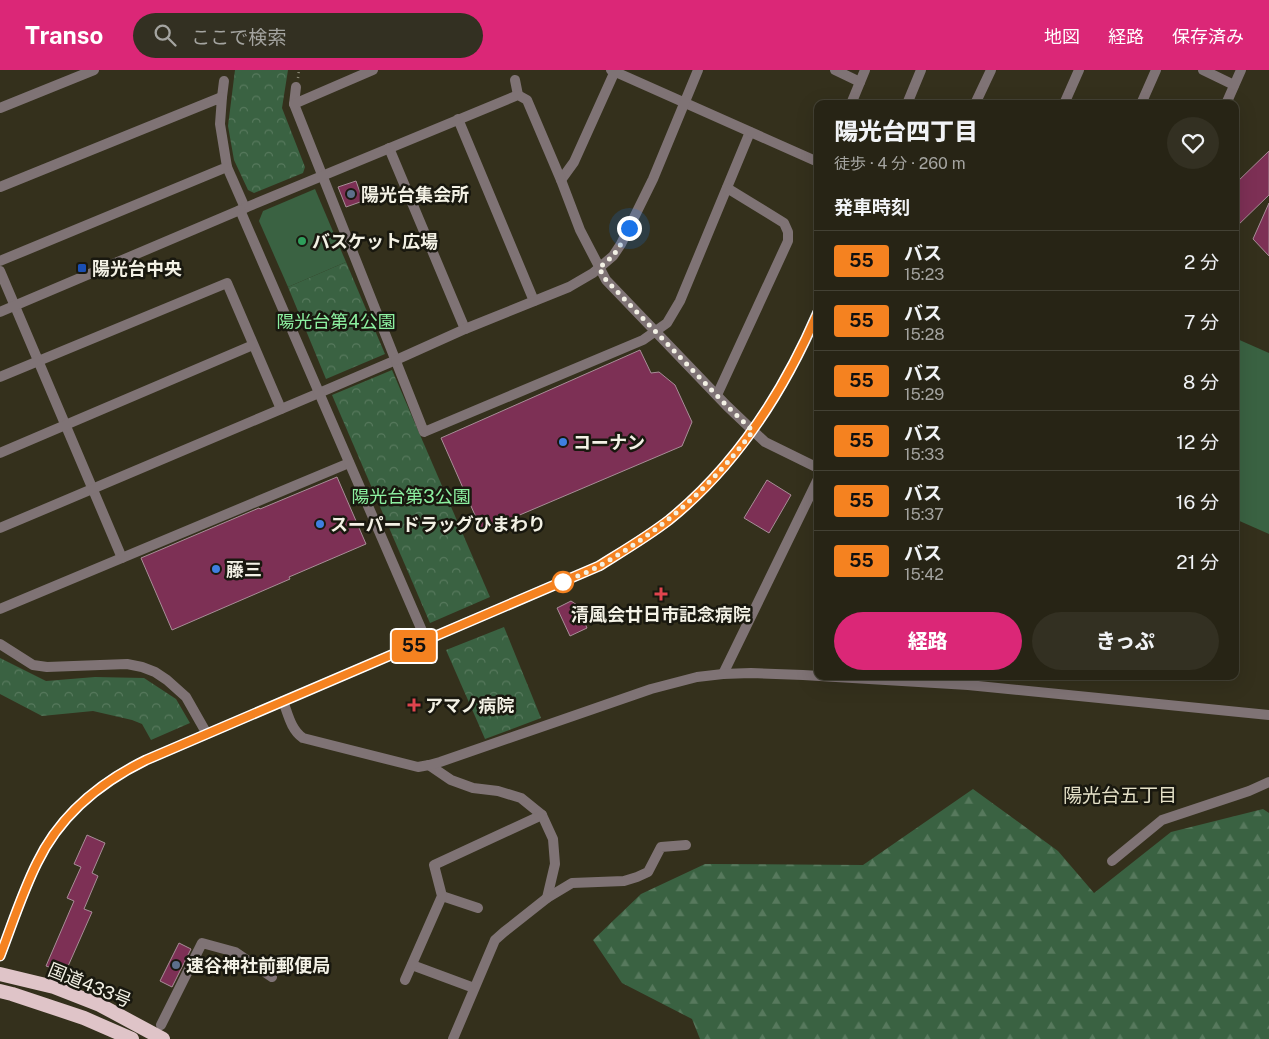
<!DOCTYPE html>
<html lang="ja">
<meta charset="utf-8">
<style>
body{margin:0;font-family:"Public Sans","Noto Sans JP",sans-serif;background:#333022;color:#f1f3f6;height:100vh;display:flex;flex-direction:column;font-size:19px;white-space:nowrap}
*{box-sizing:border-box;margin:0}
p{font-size:16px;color:#a4a4a0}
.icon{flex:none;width:28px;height:28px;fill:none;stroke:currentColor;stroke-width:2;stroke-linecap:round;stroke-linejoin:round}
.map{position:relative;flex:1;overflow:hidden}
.sheet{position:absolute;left:814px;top:30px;width:425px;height:580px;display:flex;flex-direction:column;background:#272415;border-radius:10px;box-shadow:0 5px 20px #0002,0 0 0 1px #434134}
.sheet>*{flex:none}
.badge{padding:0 10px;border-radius:4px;font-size:18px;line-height:32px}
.you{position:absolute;width:25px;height:25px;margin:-12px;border:4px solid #fff;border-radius:50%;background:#1a73e8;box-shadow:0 0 0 8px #1a73e833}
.map>.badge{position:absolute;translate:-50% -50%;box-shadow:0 0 0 2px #fff}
h2{padding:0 20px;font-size:19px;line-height:45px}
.round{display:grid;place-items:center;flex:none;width:52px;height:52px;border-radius:26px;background:#333022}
.head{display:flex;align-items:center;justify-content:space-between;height:85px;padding:0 20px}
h1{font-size:24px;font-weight:800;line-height:38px}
.primary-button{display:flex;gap:10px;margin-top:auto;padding:10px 20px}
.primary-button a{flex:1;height:58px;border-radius:30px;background:#db2777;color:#fff;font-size:20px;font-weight:800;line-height:58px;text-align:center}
.primary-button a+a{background:#333022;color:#f1f3f6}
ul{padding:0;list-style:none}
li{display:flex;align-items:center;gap:15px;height:60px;padding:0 20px;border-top:1px solid #434134}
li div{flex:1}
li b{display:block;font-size:19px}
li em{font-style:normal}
li .badge{min-width:55px;font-weight:700;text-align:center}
header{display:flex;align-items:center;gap:30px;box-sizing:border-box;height:70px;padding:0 25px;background:#db2777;color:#fff}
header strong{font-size:24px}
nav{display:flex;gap:28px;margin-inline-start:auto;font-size:18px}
.search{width:350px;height:45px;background:#333022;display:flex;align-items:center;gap:12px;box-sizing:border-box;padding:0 18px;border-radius:28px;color:#a4a4a0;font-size:19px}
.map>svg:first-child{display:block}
.forest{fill:url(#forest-firs)}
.park{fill:url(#park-crowns)}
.garden{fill:#3a6242}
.building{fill:#7d3055;stroke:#a88e98}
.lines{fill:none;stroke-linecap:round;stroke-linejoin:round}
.path{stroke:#908d7c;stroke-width:2.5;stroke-dasharray:1 4;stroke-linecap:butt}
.pedestrian{stroke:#7f7375;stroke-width:10}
.minor{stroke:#7f7375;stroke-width:10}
.tertiary{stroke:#7f7375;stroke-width:10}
.trunk{stroke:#dfc4c8;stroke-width:14}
.line-casing{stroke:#fff;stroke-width:11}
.line{stroke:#f58220;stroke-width:8}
.walk{stroke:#f3f1e5;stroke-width:5;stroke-dasharray:0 9}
.service-dot{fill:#5c6f8a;stroke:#19180f;stroke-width:2}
.leisure-dot{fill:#2e9e5b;stroke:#19180f;stroke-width:2}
.transit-dot{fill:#1a4fb4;stroke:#19180f;stroke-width:2}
.shop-dot{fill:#3f7fe0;stroke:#19180f;stroke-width:2}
.stop-dot{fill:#fff;stroke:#f58220;stroke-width:2.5}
.health-dot{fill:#e0444e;stroke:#19180f;stroke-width:2}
.labels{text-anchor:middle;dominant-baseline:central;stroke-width:5;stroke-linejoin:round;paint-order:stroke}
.poi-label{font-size:18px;font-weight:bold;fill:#f3f1e5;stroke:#19180f;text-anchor:start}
.park-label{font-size:18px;fill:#8cf0a0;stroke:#19180f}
.street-label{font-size:18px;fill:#f3f1e5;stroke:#19180f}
.neighbourhood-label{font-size:19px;fill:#e4e0c7;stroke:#19180f}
</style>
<header>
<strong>Transo</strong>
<div class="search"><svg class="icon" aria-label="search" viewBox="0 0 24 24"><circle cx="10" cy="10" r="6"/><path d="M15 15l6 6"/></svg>ここで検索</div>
<nav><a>地図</a><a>経路</a><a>保存済み</a></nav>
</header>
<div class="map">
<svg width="1269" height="969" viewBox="0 0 1269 969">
<defs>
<pattern id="forest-firs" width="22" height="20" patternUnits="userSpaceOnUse" patternTransform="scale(1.25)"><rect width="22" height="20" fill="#3a6242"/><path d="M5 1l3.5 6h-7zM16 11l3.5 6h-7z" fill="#57795d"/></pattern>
<pattern id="park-crowns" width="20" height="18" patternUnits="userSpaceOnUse" patternTransform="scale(1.25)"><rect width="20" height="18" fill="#3a6242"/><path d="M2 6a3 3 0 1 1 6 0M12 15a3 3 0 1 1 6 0" fill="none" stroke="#57795d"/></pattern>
</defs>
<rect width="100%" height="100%" fill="#34301c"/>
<path class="forest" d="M 973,719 L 1058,781 L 1094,823 L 1171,762 L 1263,739 L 1269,743 L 1269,969 L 700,969 L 692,949 L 622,913 L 593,870 L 641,824 L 705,794 L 863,795 Z"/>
<g class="park">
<path d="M 235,0 L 288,0 L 282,38 L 305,97 L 303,103 L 254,123 L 248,120 L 234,90 L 228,56 Z"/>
<path d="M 346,192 L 385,284 L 326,309 L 288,217 Z"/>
<path d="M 392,300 L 490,527 L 430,553 L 332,325 Z"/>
<path d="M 504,557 L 541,648 L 485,669 L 446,580 Z"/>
<path d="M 0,588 L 46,611 L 95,607 L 144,608 L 176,629 L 190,653 L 151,670 L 142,654 L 132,650 L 93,641 L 42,646 L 0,624 Z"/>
</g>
<g class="garden">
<path d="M 315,119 L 346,192 L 288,217 L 259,151 L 263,141 Z"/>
<path d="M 1235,268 L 1269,283 L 1269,464 L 1235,449 Z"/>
</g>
<g class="building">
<path d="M 1269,81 L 1269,125 L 1235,158 L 1235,114 Z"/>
<path d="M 356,111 L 363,131 L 346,137 L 338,117 Z"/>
<path d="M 1269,133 L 1269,186 L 1253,169 Z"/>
<path d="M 640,280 L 651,303 L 659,302 L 675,315 L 692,352 L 682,376 L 482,461 L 441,368 Z"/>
<path d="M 337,407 L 366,474 L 289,507 L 290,509 L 172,560 L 141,488 L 259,438 L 260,439 Z"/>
<path d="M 767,410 L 791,425 L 769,463 L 744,448 Z"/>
<path d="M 571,531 L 577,535 L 587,558 L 570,566 L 557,538 Z"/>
<path d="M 87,765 L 105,773 L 92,803 L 98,806 L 84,839 L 92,842 L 65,903 L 46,896 L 74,831 L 67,828 L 81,797 L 74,794 Z"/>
<path d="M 179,873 L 191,879 L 172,917 L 160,911 Z"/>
</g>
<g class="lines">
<path class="path" d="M 298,8 L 299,0"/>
<g class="pedestrian">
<path d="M 515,10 L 518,25"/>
<path d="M 222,27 L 224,11"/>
<path d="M 294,34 L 296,17"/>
<path d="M 227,97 L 245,138"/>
<path d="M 319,323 L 396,290"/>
</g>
<g class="minor">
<path d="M 373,0 L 294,34 L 424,362 L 643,270 L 667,253 L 680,231 L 750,62"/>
<path d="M 611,0 L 818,92"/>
<path d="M 835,0 L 860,12"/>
<path d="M 1203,0 L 1234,15"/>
<path d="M 851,34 L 865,0"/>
<path d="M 975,34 L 991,0"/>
<path d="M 1064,34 L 1079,0"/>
<path d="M 1141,34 L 1156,0"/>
<path d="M 1226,34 L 1241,0"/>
<path d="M 0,38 L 94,0"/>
<path d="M 458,49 L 534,231"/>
<path d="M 389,78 L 465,259"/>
<path d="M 561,110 L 574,92 L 615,1"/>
<path d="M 0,117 L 222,27 L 220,54 L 227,97 L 0,191"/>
<path d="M 240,140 L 518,25 L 527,30 L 561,110 L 580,160 L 606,210 L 727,336 L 765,372 L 818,398"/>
<path d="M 0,201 L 122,488"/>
<path d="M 396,290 L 465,259 L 569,217 L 593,203 L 613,186 L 621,174 L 653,109 L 698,0"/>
<path d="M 0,307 L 227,213 L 281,339"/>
<path d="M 717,325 L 788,171 L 788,162 L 784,153 L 727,118"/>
<path d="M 0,383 L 253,275"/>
<path d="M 0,458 L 319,323"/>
<path d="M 0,539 L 349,393"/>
<path d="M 0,574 L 33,595 L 47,597 L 127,594 L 142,597 L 155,602 L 167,610 L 186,627 L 207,664"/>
<path d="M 723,604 L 818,409"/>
<path d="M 429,695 L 451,710 L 473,718 L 498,721 L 521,728 L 542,745 L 553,769 L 555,794 L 547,828"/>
<path d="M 1112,791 L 1162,750 L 1249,721 L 1269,712"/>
<path d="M 442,826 L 478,838"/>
<path d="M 412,895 L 474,918"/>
<path d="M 405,910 L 442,826 L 434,795 L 542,745"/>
<path d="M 161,955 L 202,873 L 235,882 L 272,907"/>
<path d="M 453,969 L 495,870 L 504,862 L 547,828 L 572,813 L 624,811 L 637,807 L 648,802 L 661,777 L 686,775"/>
</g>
<g class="tertiary">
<path d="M 907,34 L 921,0"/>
<path d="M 0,242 L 240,140 L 426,570"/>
<path d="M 283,631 C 288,644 291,660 303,668 L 418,697 L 429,695 L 440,692 L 651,619 L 697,607 L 723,604 L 751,603 L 803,605 L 968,615 L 1269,645"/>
<path d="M 0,886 C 12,855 22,823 37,793 C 60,745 99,713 146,690 L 599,496 C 623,481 647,467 669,450 C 737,395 784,321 818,242"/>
</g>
<g class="trunk">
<path d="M 0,904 L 54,917 L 100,935 L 163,969"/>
<path d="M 0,921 L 12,924 L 84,948 L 132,969"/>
</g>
</g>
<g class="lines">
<defs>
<path id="line" d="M 0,886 C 12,855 22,823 37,793 C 60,745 99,713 146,690 L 599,496 C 623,481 647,467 669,450 C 737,395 784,321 818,242"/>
</defs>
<use href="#line" class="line-casing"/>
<use href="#line" class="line"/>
<path class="walk" d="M 563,512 L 562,512 C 575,507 589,502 601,495 C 661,461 711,417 753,361 L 727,336 L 606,210 L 599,198 L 613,186 L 621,174 L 629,158"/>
</g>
<g class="service-dot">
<circle cx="351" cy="124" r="5"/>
<circle cx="176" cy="895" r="5"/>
</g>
<circle class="leisure-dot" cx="302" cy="171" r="5"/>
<rect class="transit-dot" x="77" y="193" width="10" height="10" rx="2.5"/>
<g class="shop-dot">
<circle cx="563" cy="372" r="5"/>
<circle cx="320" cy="454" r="5"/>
<circle cx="216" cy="499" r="5"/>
</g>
<circle class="stop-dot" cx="563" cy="512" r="10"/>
<g class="health-dot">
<path d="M658.5 516.5h5v5h5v5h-5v5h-5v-5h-5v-5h5z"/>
<path d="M411.5 627.5h5v5h5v5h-5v5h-5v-5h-5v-5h5z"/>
</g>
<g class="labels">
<g class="poi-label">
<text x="361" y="124">陽光台集会所</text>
<text x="312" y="171">バスケット広場</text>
<text x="92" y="198">陽光台中央</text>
<text x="573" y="372">コーナン</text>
<text x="330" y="454">スーパードラッグひまわり</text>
<text x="226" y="499">藤三</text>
<text x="661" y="544" text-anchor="middle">清風会廿日市記念病院</text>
<text x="425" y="635">アマノ病院</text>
<text x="186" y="895">速谷神社前郵便局</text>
</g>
<g class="park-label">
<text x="336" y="251">陽光台第4公園</text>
<text x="411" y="426">陽光台第3公園</text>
</g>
<g class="street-label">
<text transform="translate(90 915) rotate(22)">国道433号</text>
</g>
<g class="neighbourhood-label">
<text x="1120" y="725">陽光台五丁目</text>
</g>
</g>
</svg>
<div class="you" style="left:629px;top:158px"></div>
<b class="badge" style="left:414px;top:576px;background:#f58220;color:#111">55</b>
<section class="sheet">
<div class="head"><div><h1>陽光台四丁目</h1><p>徒歩 · 4 分 · 260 m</p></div><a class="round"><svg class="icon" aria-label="heart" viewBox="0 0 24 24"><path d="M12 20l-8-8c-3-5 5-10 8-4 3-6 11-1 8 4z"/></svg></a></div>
<h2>発車時刻</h2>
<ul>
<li><span class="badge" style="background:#f58220;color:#111">55</span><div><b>バス</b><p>15:23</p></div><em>2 分</em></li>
<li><span class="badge" style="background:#f58220;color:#111">55</span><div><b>バス</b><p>15:28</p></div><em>7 分</em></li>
<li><span class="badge" style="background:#f58220;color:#111">55</span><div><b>バス</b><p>15:29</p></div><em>8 分</em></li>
<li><span class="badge" style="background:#f58220;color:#111">55</span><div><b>バス</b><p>15:33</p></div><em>12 分</em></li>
<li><span class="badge" style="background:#f58220;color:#111">55</span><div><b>バス</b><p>15:37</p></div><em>16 分</em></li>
<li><span class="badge" style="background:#f58220;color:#111">55</span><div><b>バス</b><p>15:42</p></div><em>21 分</em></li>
</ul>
<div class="primary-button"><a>経路</a><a>きっぷ</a></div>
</section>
</div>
